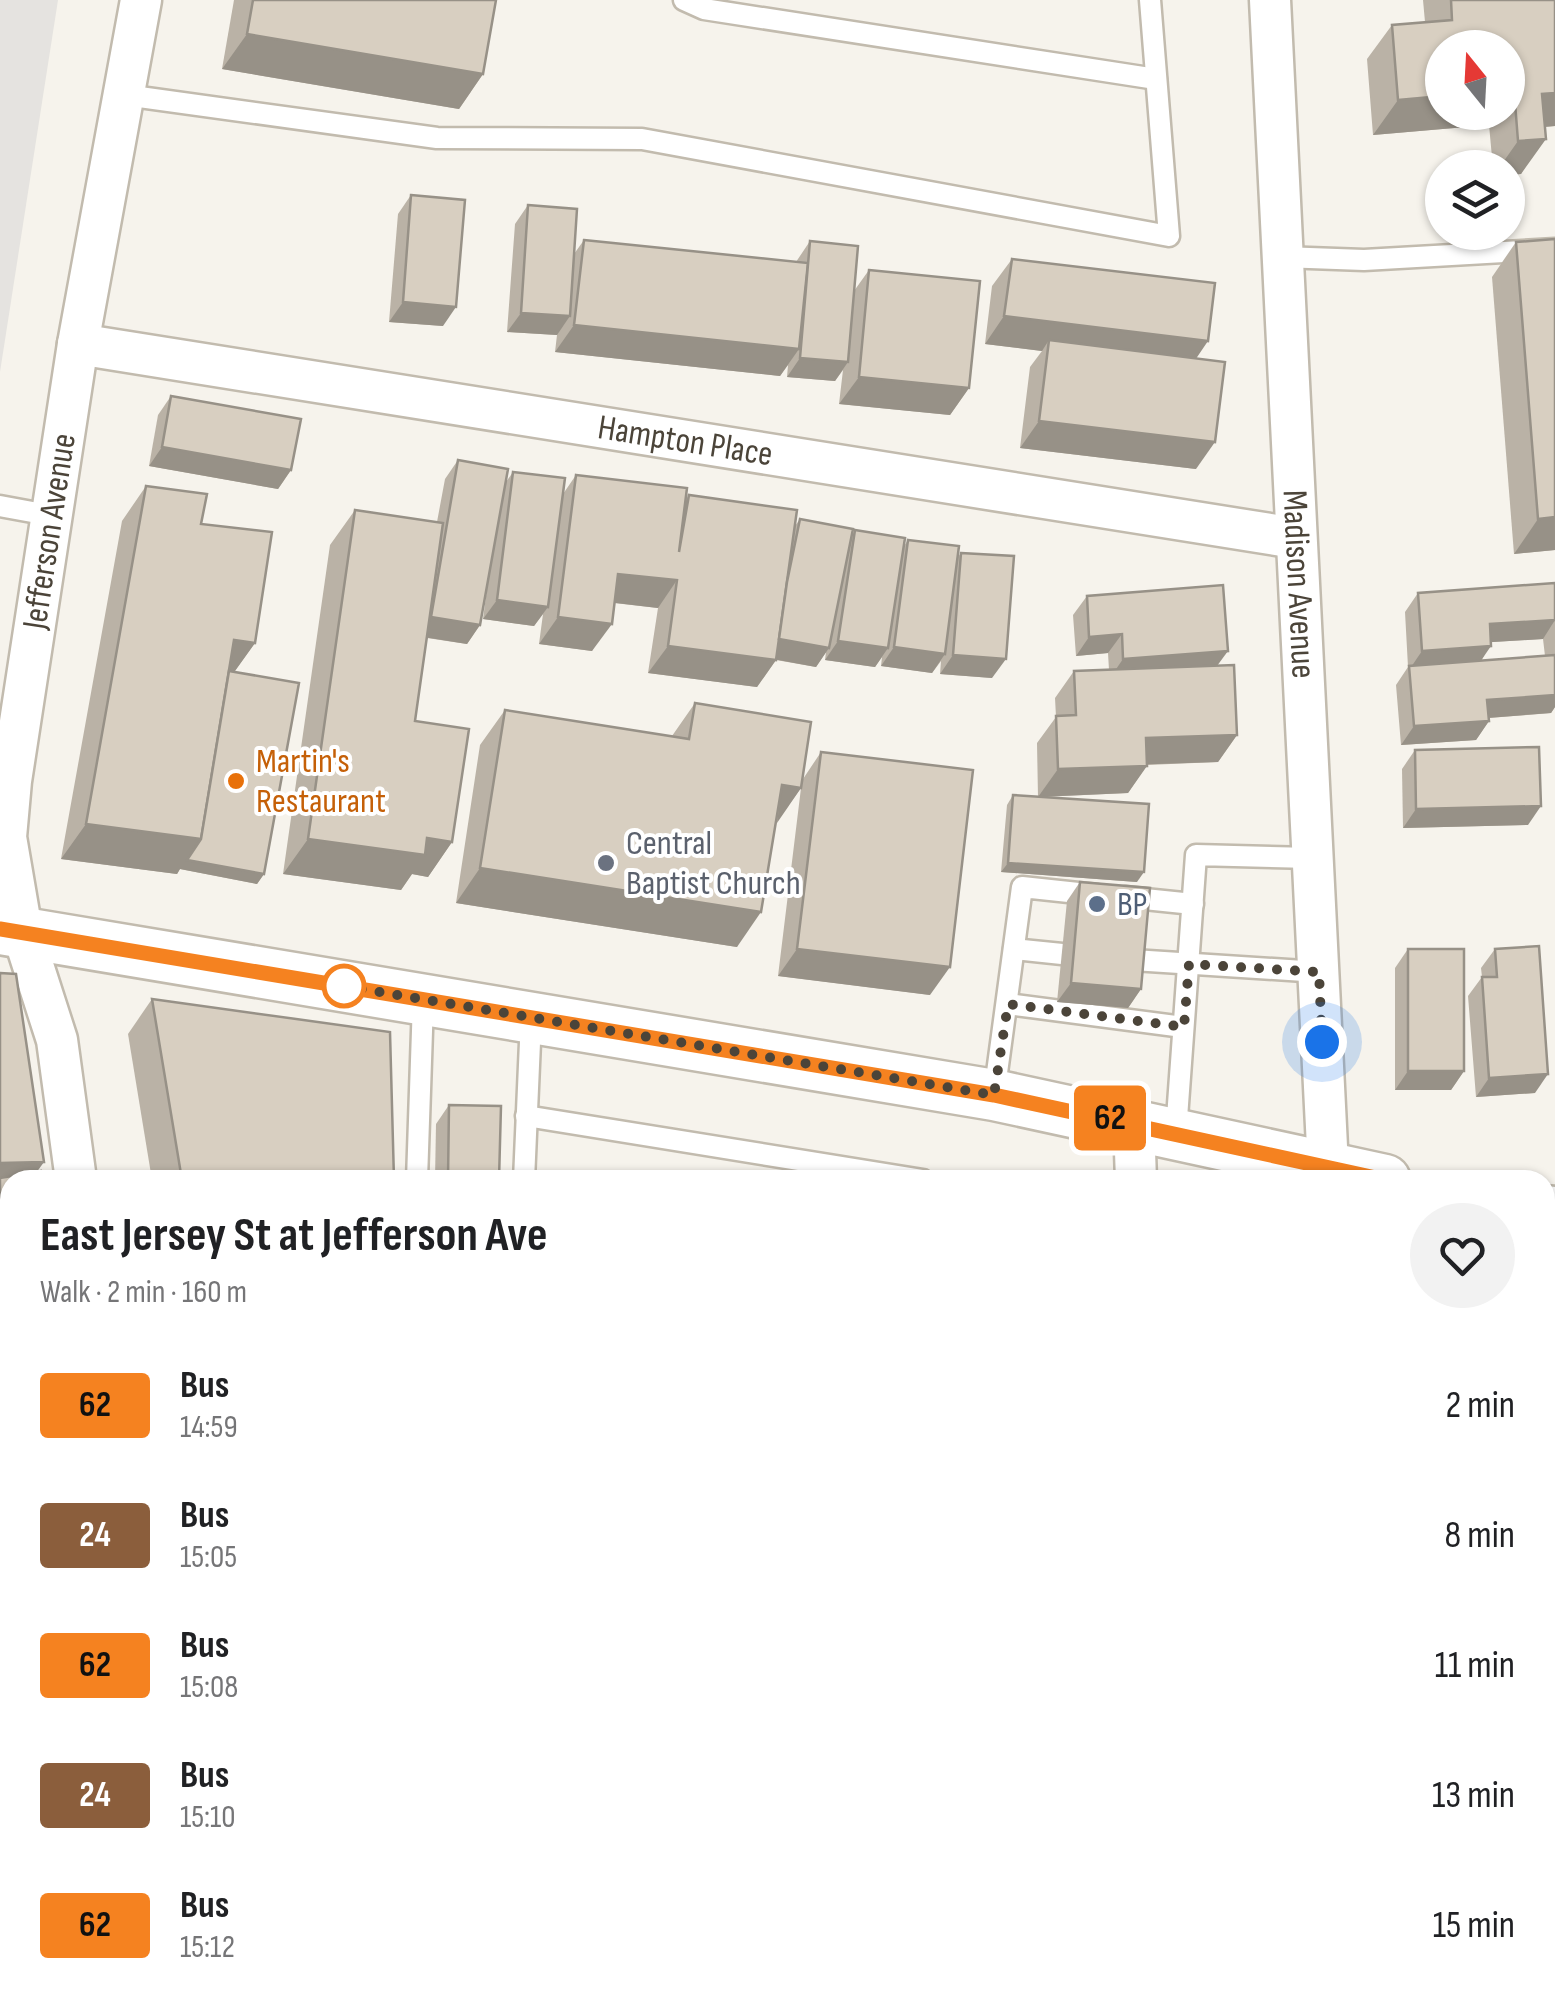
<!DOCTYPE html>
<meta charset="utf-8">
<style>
body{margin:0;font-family:"Sofia Sans Condensed",sans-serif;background:#f2f2f2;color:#202124;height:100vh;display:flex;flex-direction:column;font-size:38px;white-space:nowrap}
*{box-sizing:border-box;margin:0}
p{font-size:32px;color:#757577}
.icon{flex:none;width:55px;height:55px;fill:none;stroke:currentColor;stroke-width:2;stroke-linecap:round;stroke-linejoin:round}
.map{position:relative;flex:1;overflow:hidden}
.drawer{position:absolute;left:0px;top:1170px;width:1555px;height:840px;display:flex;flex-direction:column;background:#fff;border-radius:30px 30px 0 0;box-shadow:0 2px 8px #0004}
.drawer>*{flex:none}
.badge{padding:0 20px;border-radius:8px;font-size:35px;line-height:65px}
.needle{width:65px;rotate:342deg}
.controls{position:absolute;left:1425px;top:30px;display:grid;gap:20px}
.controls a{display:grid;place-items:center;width:100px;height:100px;border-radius:50%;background:#fff;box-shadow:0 2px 8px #0004;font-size:50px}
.you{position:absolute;width:50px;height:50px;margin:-25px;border:8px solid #fff;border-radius:50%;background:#1a73e8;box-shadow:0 0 0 15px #1a73e833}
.map>.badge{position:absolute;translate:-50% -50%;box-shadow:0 0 0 5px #fff}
.round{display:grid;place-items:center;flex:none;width:105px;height:105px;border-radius:52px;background:#f2f2f2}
.summary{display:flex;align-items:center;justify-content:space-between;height:170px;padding:0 40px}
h1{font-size:48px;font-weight:700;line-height:75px}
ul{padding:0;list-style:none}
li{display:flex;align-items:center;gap:30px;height:130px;padding:0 40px}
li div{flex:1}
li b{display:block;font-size:38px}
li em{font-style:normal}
li .badge{min-width:110px;font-weight:700;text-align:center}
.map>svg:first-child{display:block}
.green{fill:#d2eab5}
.parking{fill:#e5e3e0}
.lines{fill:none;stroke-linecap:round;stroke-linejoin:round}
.service-casing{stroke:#c2bbae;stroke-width:25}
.minor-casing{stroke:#c2bbae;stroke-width:45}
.tertiary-casing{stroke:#c2bbae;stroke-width:55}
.service{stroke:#fff;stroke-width:20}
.minor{stroke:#fff;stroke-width:40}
.tertiary{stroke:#fff;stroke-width:50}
.wall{fill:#bab2a6;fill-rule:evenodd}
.shaded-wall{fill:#979187}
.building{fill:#d8cfc1;stroke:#979187;stroke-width:2.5}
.line-casing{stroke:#fff;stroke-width:22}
.line{stroke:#f58220;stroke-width:15}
.walk{stroke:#4b4439;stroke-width:10;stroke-dasharray:0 18}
.food-dot{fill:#e8710a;stroke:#fff;stroke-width:4}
.worship-dot{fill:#6b7280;stroke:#fff;stroke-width:4}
.service-dot{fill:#5c6f8a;stroke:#fff;stroke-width:4}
.stop-dot{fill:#fff;stroke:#f58220;stroke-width:5}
.labels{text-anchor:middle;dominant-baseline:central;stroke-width:8;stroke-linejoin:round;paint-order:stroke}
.street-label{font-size:35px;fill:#4b4439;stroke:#fff}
.food-label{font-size:35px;fill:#c56008;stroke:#fff;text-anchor:start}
.worship-label{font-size:35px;fill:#5b616d;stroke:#fff;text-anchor:start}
.service-label{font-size:35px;fill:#4e5e75;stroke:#fff;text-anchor:start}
</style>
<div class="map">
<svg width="1555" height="2010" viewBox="0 0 1555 2010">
<rect width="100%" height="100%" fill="#f6f3ec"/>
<path class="green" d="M 1545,1978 L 1552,2010 L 1387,2010 L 1384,2000 L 1545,2000 Z"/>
<g class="parking">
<path d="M 0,0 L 58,0 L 0,372 Z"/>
<path d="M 871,2000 L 1245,2000 L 1247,2010 L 874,2010 Z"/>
</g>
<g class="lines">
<defs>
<g id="service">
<path d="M 684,0 L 704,9 L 1156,79"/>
<path d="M 125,95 L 437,138 L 642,139 L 1169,236 L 1150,0"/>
<path d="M 1282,257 L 1364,260 L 1555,249"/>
<path d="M 0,506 L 54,516"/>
<path d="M 1125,897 L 1193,904"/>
<path d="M 1014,949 L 1062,954"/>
<path d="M 1133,960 L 1319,972"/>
<path d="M 1008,1004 L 1183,1027"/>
<path d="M 994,1095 L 1022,887 L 1097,895"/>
<path d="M 526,1116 L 923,1180"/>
<path d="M 1176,1132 L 1196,855 L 1311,858"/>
<path d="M 417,1180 L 423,1001"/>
<path d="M 524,1180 L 531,1019"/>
<path d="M 0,1542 L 10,1540"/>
<path d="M 838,2000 L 841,2010"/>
<path d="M 936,2000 L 939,2010"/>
<path d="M 1223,2000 L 1225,2010"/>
<path d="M 1168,2010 L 1208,2000"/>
</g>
<g id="minor">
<path id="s1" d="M 1270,0 L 1328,1167"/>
<path id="s2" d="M 78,344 L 1295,538"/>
<path d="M 1134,1123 L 1136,1180"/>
<path id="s3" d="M 76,1180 L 57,1040 L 22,931 L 6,837 L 11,781 L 78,344 L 141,0"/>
<path d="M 1545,1666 L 1555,1719"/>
<path d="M 211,2000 L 213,2010"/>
<path d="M 1314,2000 L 1316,2010"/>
</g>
<g id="tertiary">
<path d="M 0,929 L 994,1095 L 1385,1180"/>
<path d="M 1545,1211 L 1555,1212"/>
</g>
</defs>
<use href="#service" class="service-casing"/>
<use href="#minor" class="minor-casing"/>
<use href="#tertiary" class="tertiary-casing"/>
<use href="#service" class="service"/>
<use href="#minor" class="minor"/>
<use href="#tertiary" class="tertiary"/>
</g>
<g class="wall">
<path d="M 234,0 L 496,0 L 483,74 L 459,109 L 222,69 Z"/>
<path d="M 1423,0 L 1555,0 L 1555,126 L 1545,127 L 1521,174 L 1508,175 L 1508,168 L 1493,168 L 1489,125 L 1373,135 L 1367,59 L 1392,25 L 1425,22 ZM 1508,48 L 1508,112 L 1442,112 Z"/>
<path d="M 411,195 L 443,326 L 389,322 L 398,214 Z"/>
<path d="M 528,205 L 574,254 L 584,240 L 796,262 L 810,241 L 854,291 L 869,270 L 969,388 L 950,415 L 839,404 L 843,370 L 835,381 L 787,377 L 788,365 L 780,376 L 555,352 L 557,335 L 507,332 L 515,224 Z"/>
<path d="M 1516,242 L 1555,550 L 1514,554 L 1492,277 Z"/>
<path d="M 1012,259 L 1196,358 L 1196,469 L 1020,448 L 1030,367 L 1042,351 L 985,344 L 992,286 Z"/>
<path d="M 171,396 L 291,470 L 278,489 L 149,466 L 158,415 Z"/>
<path d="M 458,460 L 506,482 L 513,472 L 563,494 L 576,475 L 685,501 L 689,495 L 795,526 L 800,519 L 852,535 L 855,530 L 904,546 L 908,540 L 958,557 L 961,553 L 992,678 L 940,674 L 941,661 L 932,673 L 881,666 L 882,657 L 875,667 L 825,660 L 826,652 L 816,667 L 776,660 L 757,687 L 648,673 L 658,608 L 614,603 L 592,651 L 539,644 L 543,614 L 534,626 L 483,619 L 488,581 L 480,625 L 467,644 L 427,638 L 415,721 L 452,842 L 428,877 L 412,874 L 401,890 L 283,874 L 330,545 L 355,510 L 437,522 L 445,479 Z"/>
<path d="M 146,486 L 201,524 L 255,643 L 234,672 L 264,874 L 257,884 L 180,869 L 177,874 L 61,859 L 122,521 Z"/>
<path d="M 1555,583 L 1555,707 L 1551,713 L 1489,718 L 1489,721 L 1476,740 L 1401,745 L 1396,685 L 1408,667 L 1405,612 L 1418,593 ZM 1543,639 L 1545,656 L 1481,661 L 1491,642 Z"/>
<path d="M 1087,596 L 1218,666 L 1237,735 L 1218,762 L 1147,765 L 1128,793 L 1041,797 L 1137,882 L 1001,872 L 1007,805 L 1013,795 L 1038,797 L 1037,743 L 1056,717 L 1055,698 L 1074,671 L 1109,670 L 1108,653 L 1076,656 L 1073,615 Z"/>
<path d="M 695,703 L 803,779 L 821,752 L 930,995 L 778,976 L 801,788 L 776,823 L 737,947 L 456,903 L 480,745 L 505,710 L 672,736 Z"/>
<path d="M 1415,750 L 1528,825 L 1403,828 L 1402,769 Z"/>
<path d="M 1080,882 L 1141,989 L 1128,1008 L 1057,1002 L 1067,901 Z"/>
<path d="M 1408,949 L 1464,1071 L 1451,1090 L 1395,1090 L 1395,968 Z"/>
<path d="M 1495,949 L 1535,1093 L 1476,1097 L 1468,996 L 1482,977 L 1481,968 Z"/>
<path d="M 152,999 L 394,1180 L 152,1180 L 128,1034 Z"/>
<path d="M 449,1105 L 499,1180 L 435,1180 L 436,1124 Z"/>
<path d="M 1555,1275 L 1555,1390 L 1545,1336 L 1545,1289 Z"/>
<path d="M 310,2000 L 525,2000 L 527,2010 L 307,2010 L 306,2006 Z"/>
</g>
<g class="shaded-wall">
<path d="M 247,34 L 483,74 L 459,109 L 222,69 Z"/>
<path d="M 1555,93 L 1555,126 L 1518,129 L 1542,94 Z"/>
<path d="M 1442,96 L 1442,112 L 1498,112 L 1489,125 L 1373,135 L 1398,100 Z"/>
<path d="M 1546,139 L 1521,174 L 1508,175 L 1508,168 L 1499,168 L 1518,141 Z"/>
<path d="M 403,302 L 456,307 L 443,326 L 389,322 Z"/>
<path d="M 521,313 L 570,316 L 557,335 L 507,332 Z"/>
<path d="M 1004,316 L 1208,341 L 1189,369 L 1049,340 L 1042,351 L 985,344 Z"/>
<path d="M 574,325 L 799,349 L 780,376 L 555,352 Z"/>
<path d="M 800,358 L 848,362 L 835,381 L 787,377 Z"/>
<path d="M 859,377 L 969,388 L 950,415 L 839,404 Z"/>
<path d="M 1039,421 L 1215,442 L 1196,469 L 1020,448 Z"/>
<path d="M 162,447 L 291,470 L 278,489 L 149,466 Z"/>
<path d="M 1555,517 L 1555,550 L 1514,554 L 1538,519 Z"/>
<path d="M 618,574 L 677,580 L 658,608 L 599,601 Z"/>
<path d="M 497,600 L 548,607 L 534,626 L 483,619 Z"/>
<path d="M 431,617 L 480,625 L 467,644 L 417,636 Z"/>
<path d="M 558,617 L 612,624 L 592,651 L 539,644 Z"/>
<path d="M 1555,620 L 1543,639 L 1477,643 L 1490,624 Z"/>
<path d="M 1122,634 L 1108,653 L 1076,656 L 1089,637 Z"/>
<path d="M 776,638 L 829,648 L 816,667 L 762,657 Z"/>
<path d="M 234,640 L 255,643 L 230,678 L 221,676 Z"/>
<path d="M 838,641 L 888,648 L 875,667 L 825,660 Z"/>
<path d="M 668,646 L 776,660 L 757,687 L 648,673 Z"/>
<path d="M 1491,646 L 1478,665 L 1409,670 L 1422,651 Z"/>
<path d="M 894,647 L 945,654 L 932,673 L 881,666 Z"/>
<path d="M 1228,651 L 1214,670 L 1110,678 L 1123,659 Z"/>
<path d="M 953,655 L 1006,659 L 992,678 L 940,674 Z"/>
<path d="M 1555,695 L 1555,707 L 1551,713 L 1474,719 L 1487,700 Z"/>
<path d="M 1489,721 L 1476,740 L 1401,745 L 1414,726 Z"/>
<path d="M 1237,735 L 1218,762 L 1127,765 L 1146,738 Z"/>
<path d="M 1147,766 L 1128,793 L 1038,797 L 1058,769 Z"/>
<path d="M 782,785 L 801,788 L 777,823 Z"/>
<path d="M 1541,806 L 1528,825 L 1403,828 L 1416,809 Z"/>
<path d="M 86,824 L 201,839 L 264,874 L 257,884 L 180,869 L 177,874 L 61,859 Z"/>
<path d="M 427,838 L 452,842 L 428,877 L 412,874 L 401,890 L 283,874 L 308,839 Z"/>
<path d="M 1008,863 L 1144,872 L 1137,882 L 1001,872 Z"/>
<path d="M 480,868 L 761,912 L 737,947 L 456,903 Z"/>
<path d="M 797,949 L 950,967 L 930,995 L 778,976 Z"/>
<path d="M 1071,983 L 1141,989 L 1128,1008 L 1057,1002 Z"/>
<path d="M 1408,1071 L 1464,1071 L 1451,1090 L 1395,1090 Z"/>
<path d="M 1548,1074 L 1535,1093 L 1476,1097 L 1489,1078 Z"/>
<path d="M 44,1162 L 31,1180 L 0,1197 L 0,1163 Z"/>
<path d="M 10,1413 L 10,1442 L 0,1444 L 0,1415 Z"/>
<path d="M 10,1504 L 10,1527 L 0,1529 L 0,1506 Z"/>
</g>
<g class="building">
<path d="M 253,0 L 496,0 L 483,74 L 247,34 Z"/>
<path d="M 1451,0 L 1555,0 L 1555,93 L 1542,94 L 1546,139 L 1518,141 L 1514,90 L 1508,91 L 1508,48 L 1442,48 L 1442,96 L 1398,100 L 1392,25 L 1452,20 Z"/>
<path d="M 411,195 L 465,200 L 456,307 L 403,302 Z"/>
<path d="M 528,205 L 577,209 L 570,316 L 521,313 Z"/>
<path d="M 1555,239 L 1555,517 L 1538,519 L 1516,242 Z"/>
<path d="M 584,240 L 808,263 L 799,349 L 574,325 Z"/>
<path d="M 810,241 L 858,246 L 848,362 L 800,358 Z"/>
<path d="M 1012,259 L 1215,283 L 1208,341 L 1004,316 Z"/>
<path d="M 869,270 L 980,281 L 969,388 L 859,377 Z"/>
<path d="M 1049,340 L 1225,362 L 1215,442 L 1039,421 Z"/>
<path d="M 171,396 L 301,419 L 291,470 L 162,447 Z"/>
<path d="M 458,460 L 508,469 L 480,625 L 431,617 Z"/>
<path d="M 513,472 L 565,478 L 548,607 L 497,600 Z"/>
<path d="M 576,475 L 687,488 L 679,552 L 689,495 L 797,510 L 776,660 L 668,646 L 677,580 L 618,574 L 612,624 L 558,617 Z"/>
<path d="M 146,486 L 207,494 L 201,524 L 272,532 L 255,643 L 234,640 L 201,839 L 86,824 Z"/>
<path d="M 355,510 L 443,523 L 415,721 L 469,729 L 452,842 L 427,838 L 425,855 L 308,839 Z"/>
<path d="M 800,519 L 853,529 L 829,648 L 779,639 L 787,582 Z"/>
<path d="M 855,530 L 905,538 L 888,648 L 838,641 Z"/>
<path d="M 908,540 L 959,546 L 945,654 L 894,647 Z"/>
<path d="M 961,553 L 1014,556 L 1006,659 L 953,655 Z"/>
<path d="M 1555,583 L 1555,620 L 1490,624 L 1491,646 L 1422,651 L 1418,593 Z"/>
<path d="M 1223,585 L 1228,651 L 1123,659 L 1122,634 L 1089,637 L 1087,596 Z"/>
<path d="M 1555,655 L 1555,695 L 1487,700 L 1489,721 L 1414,726 L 1409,666 Z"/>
<path d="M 1234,665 L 1237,735 L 1146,738 L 1147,766 L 1058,769 L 1056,716 L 1076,715 L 1074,671 Z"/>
<path d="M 229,671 L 299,683 L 264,874 L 187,860 L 201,839 Z"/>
<path d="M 695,703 L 811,722 L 801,788 L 782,785 L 761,912 L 480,868 L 505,710 L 689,739 Z"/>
<path d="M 1539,747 L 1541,806 L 1416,809 L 1415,750 Z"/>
<path d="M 821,752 L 973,770 L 950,967 L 797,949 Z"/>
<path d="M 1013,795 L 1149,804 L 1144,872 L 1008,863 Z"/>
<path d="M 1080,882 L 1150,888 L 1141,989 L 1071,983 Z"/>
<path d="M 1539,946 L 1548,1074 L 1489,1078 L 1482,977 L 1497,977 L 1495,949 Z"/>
<rect x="1408" y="949" width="56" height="122"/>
<path d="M 0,973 L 16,974 L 44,1162 L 0,1163 Z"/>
<path d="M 152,999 L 390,1032 L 394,1180 L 182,1180 Z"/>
<path d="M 449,1105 L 501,1106 L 499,1180 L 448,1180 Z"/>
<path d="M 41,1171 L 43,1180 L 10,1180 L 10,1413 L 0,1415 L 0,1178 Z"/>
<path d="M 10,1444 L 10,1504 L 0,1506 L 0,1447 Z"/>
<path d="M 10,1567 L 10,2000 L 169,2000 L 170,2010 L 0,2010 L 0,1569 Z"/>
<path d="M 322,2000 L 388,2000 L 386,2002 L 388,2010 L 325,2010 Z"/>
<path d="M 401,2000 L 444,2000 L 445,2004 L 463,2000 L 525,2000 L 527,2010 L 401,2010 L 403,2010 Z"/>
<path d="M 444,2000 L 463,2000 L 445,2004 Z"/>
</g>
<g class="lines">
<defs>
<path id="line" d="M 0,929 L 994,1095 L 1385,1180"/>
</defs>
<use href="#line" class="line-casing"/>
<use href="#line" class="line"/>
<path class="walk" d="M 344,986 L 994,1095 L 1008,1004 L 1184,1027 L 1189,964 L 1319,972 L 1322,1042"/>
</g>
<circle class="food-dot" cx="236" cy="781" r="10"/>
<circle class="worship-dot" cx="606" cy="863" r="10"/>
<circle class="service-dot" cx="1097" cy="904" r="10"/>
<circle class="stop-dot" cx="344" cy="986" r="20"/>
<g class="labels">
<g class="street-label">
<text stroke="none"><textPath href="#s2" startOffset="615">Hampton Place</textPath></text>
<text stroke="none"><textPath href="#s3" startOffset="660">Jefferson Avenue</textPath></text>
<text stroke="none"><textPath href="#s1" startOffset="585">Madison Avenue</textPath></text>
</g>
<g class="food-label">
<text x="256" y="761">Martin's<tspan x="256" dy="40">Restaurant</tspan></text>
</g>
<g class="worship-label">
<text x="626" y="843">Central<tspan x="626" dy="40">Baptist Church</tspan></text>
</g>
<g class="service-label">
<text x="1117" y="904">BP</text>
</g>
</g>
</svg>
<div class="controls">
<a><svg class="needle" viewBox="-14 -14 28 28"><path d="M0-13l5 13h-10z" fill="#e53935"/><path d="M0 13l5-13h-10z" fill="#757577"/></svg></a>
<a><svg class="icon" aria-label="layers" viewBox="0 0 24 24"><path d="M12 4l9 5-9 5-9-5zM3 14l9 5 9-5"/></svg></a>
</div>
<div class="you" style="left:1322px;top:1042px"></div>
<b class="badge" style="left:1110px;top:1118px;background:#f58220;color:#111">62</b>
<section class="drawer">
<div class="summary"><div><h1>East Jersey St at Jefferson Ave</h1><p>Walk · 2 min · 160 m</p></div><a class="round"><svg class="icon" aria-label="heart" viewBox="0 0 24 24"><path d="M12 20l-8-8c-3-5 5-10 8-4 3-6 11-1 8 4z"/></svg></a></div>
<ul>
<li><span class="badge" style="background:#f58220;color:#111">62</span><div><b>Bus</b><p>14:59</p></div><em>2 min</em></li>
<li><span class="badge" style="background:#8b5e3c;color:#fff">24</span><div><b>Bus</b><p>15:05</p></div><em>8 min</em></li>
<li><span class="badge" style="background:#f58220;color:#111">62</span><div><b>Bus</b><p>15:08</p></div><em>11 min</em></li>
<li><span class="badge" style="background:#8b5e3c;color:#fff">24</span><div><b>Bus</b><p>15:10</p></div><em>13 min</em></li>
<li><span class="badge" style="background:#f58220;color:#111">62</span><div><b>Bus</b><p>15:12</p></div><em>15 min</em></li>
</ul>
</section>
</div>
